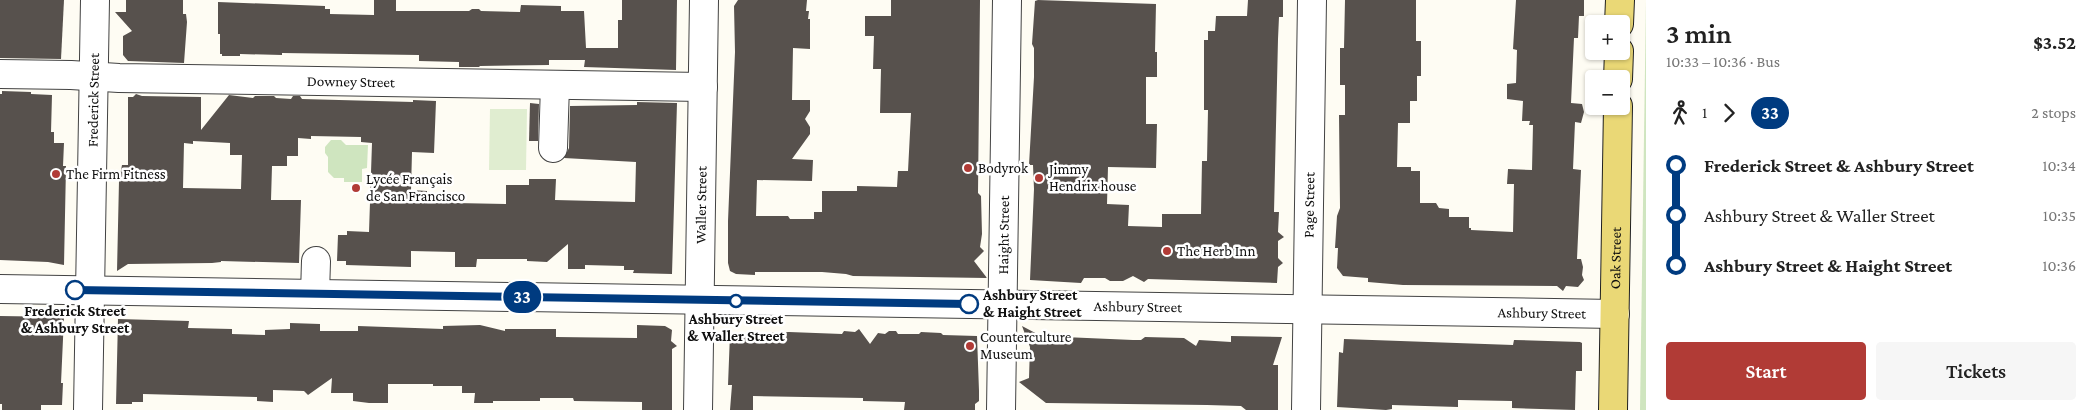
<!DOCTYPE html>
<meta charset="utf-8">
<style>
body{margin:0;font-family:"Crimson Pro",serif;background:#f6f6f6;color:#222;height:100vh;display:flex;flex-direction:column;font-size:19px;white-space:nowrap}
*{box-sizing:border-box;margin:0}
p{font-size:16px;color:#767676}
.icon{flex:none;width:28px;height:28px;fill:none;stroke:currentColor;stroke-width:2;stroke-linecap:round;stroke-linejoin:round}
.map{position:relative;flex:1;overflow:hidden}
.details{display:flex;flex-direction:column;background:#fff;width:450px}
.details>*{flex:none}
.badge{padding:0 10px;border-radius:16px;font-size:18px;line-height:32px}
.controls{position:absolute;left:1585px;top:15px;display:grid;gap:10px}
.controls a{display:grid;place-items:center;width:45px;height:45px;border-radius:5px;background:#fff;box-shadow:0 1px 4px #0004;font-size:25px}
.map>.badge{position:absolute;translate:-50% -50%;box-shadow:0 0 0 2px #fff}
.legs{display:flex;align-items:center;gap:8px;height:55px;padding:0 20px;font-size:16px}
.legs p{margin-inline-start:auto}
.overview{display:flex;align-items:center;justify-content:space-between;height:85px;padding:0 20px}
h1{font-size:28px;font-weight:600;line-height:38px}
.action{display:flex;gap:10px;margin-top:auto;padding:10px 20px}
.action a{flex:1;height:58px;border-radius:5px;background:#b13b36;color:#fff;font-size:20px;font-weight:600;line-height:58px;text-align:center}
.action a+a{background:#f6f6f6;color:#222}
ul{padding:0 20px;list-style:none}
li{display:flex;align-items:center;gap:18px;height:50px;font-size:19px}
li i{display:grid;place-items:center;width:8px;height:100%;margin:0 6px;background:currentColor}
li i::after{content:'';width:12px;height:12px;margin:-6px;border:4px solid;border-radius:50%;background:#fff}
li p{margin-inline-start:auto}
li:first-child i{background:linear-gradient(#0000 50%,currentColor 0)}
li:last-child i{background:linear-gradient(currentColor 50%,#0000 0)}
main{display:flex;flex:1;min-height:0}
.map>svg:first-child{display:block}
.green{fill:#cfe5bf}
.pitch{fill:#e0edd0}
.building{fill:#57514d;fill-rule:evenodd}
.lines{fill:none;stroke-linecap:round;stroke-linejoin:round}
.minor-casing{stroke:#424242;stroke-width:30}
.major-casing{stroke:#202020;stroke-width:30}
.minor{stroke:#fff;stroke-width:28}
.major{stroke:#ead876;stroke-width:28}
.line-1-casing{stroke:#fff;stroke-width:11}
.line-1{stroke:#003b80;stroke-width:8}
.poi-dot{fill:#b13b36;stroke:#fff;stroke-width:2}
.stop-1-dot{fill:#fff;stroke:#003b80;stroke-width:2.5}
.labels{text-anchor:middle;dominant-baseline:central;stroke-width:5;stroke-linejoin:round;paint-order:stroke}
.street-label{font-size:15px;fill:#0f0f0f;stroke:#fff}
.poi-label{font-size:15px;fill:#0f0f0f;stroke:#fff;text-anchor:start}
.stop-label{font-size:15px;font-weight:bold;fill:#0f0f0f;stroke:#fff}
</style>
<main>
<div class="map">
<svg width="1646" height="410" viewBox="0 0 1646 410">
<rect width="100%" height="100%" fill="#fefcf3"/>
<g class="green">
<path d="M 1646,0 L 1646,410 L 1640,410 Z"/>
<path d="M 331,140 L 341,140 L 346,145 L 368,145 L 367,168 L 362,169 L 362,182 L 344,182 L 344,178 L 334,178 L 328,172 L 328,157 L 325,153 L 325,147 Z"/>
</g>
<path class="pitch" d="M 490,109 L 527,109 L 526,170 L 489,170 Z"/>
<g class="building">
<path d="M 0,0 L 64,0 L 61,59 L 0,58 Z"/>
<path d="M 126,0 L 183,0 L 183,14 L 186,14 L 187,22 L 184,63 L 128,61 L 123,55 L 123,36 L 132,31 L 115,12 L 126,12 Z"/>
<path d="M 374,0 L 396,0 L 396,11 L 469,11 L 472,9 L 479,9 L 481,11 L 520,12 L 521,5 L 561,6 L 561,11 L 584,11 L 586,48 L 618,48 L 618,20 L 622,20 L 622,0 L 677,0 L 676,70 L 584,67 L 585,60 L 549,60 L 549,65 L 480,66 L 479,67 L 459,67 L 459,62 L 419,61 L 419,55 L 282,53 L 282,55 L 240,54 L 240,56 L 222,56 L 222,54 L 220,54 L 220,34 L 218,34 L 218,2 L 325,6 L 325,9 L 330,9 L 330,14 L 374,15 Z"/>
<path d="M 738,0 L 807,0 L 806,11 L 809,11 L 808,19 L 810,19 L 810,49 L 793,48 L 792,100 L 810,100 L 810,111 L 805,119 L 810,127 L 810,134 L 792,159 L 813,160 L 812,181 L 757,180 L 756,216 L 788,216 L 790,219 L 814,219 L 814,212 L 822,212 L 822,191 L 857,191 L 857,186 L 897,187 L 898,171 L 908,171 L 911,113 L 880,113 L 881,69 L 873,69 L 874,36 L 865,36 L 865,16 L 891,16 L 891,0 L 980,0 L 978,193 L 981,196 L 982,234 L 980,247 L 984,251 L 974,261 L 987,278 L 853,276 L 846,274 L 822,272 L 755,272 L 755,275 L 736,274 L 730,271 L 728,263 L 728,221 L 735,52 L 734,6 Z"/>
<path d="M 1038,0 L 1156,4 L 1155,52 L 1157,52 L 1157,77 L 1146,77 L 1146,124 L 1157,124 L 1156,168 L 1108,167 L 1107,204 L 1129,205 L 1128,226 L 1162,227 L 1162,214 L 1201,214 L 1202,161 L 1207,161 L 1208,110 L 1204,110 L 1204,40 L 1208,40 L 1208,31 L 1215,31 L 1216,16 L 1247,16 L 1248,0 L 1283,0 L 1283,17 L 1279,17 L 1278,39 L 1274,212 L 1279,212 L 1278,232 L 1284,237 L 1278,241 L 1278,258 L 1283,263 L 1278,267 L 1277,283 L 1148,279 L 1144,282 L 1133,276 L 1123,281 L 1110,281 L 1105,278 L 1084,278 L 1081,283 L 1030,280 L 1034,189 L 1033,165 L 1029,165 L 1034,77 L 1034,48 L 1032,44 L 1035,1 Z"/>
<path d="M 1345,0 L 1416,0 L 1416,41 L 1421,41 L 1421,76 L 1417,76 L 1417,101 L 1410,101 L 1410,123 L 1398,123 L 1397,167 L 1411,167 L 1411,171 L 1420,171 L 1420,203 L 1436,203 L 1439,208 L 1449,209 L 1449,217 L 1469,217 L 1469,228 L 1471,228 L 1471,230 L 1513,232 L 1514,184 L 1507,184 L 1508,169 L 1532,170 L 1533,125 L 1529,125 L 1530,121 L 1522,121 L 1523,101 L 1507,99 L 1507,84 L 1516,83 L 1517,50 L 1513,49 L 1516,0 L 1584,0 L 1584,16 L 1579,16 L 1578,38 L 1574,38 L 1571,103 L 1582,104 L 1584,112 L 1581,123 L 1575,122 L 1573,169 L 1581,170 L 1577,259 L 1581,259 L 1583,267 L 1582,275 L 1584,280 L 1578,287 L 1566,286 L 1563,291 L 1557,286 L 1403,285 L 1368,282 L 1368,278 L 1343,276 L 1337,268 L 1338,248 L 1335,248 L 1337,216 L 1340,208 L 1339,115 L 1345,115 L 1345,85 L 1340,85 L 1340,48 L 1344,48 Z"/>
<path d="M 2,91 L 31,92 L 31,94 L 52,95 L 51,132 L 54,132 L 54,143 L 64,143 L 63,166 L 66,166 L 64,265 L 48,262 L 0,260 L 0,94 L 2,94 Z"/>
<path d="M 136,94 L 142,96 L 201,97 L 201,130 L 229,95 L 253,98 L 255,96 L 274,96 L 276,98 L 291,99 L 293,96 L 300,96 L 302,99 L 413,102 L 413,100 L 436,101 L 434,153 L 412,152 L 411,190 L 427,191 L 427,194 L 449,195 L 449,197 L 455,197 L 455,203 L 506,204 L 506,185 L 529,185 L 529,179 L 556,179 L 555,200 L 635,202 L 636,162 L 564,158 L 569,148 L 570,106 L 637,105 L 637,102 L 677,103 L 672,274 L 633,273 L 634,270 L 624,270 L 624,266 L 585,265 L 585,269 L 568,269 L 568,244 L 547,262 L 527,261 L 527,259 L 477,259 L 476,267 L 455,267 L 455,252 L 411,251 L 411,267 L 346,265 L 346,261 L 337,261 L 338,235 L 347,235 L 347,231 L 369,232 L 372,143 L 361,142 L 361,137 L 311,136 L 311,139 L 298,138 L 298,156 L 287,156 L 287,166 L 272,166 L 271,200 L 301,200 L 299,263 L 221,261 L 221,262 L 212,263 L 128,264 L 117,271 L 119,181 L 122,165 L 128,165 L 128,97 L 133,97 ZM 193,141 L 230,143 L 230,155 L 242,155 L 241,189 L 183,188 L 184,143 L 193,144 Z"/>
<path d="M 530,103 L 539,104 L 538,141 L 529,141 Z"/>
<path d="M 0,316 L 64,317 L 61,383 L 63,383 L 62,405 L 41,405 L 41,410 L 2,410 L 2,404 L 0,404 Z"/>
<path d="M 118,319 L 189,321 L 188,328 L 232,329 L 232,334 L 265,335 L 265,330 L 290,329 L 290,323 L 320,324 L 320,331 L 358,331 L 358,326 L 443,329 L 443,326 L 480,325 L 505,331 L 505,329 L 556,329 L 556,337 L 637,338 L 637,325 L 665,326 L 672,330 L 671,341 L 677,346 L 672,349 L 672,410 L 642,410 L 642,402 L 574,401 L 573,398 L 540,398 L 540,401 L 493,401 L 493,403 L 474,403 L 475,393 L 462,393 L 462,386 L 433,386 L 433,384 L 388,384 L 388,403 L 369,403 L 353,401 L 353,393 L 331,393 L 332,378 L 308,395 L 304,391 L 273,390 L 273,402 L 257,401 L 257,397 L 143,394 L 143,402 L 132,402 L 132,404 L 116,404 Z"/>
<path d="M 1022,326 L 1041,336 L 1133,340 L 1141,340 L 1145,337 L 1184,338 L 1196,346 L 1199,340 L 1231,342 L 1231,336 L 1282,337 L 1273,365 L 1278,365 L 1278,410 L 1246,410 L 1241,406 L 1207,405 L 1046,403 L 1019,382 L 1029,378 L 1030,347 Z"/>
<path d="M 859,329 L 870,344 L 878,333 L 885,334 L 889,331 L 896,331 L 898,334 L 919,334 L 921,332 L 941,333 L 943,335 L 977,336 L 979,391 L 979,401 L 975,404 L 975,410 L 904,410 L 905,402 L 863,401 L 863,398 L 753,396 L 753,410 L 730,410 L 732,385 L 728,385 L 730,334 L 789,332 L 842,334 L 844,331 L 855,332 Z"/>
<path d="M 1344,339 L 1513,345 L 1514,340 L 1580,342 L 1582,343 L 1582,371 L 1576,371 L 1575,410 L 1512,408 L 1512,401 L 1458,400 L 1458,407 L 1392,405 L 1392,409 L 1386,410 L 1337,407 L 1339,352 L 1343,353 Z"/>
</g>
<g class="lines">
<defs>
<g id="minor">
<path id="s1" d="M 0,74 L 71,75 L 119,78 L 703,87"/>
<path d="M 553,148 L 555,85"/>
<path id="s2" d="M 0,289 L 1615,314"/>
<path d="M 315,294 L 316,261"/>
<path id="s3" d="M 88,410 L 95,0"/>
<path id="s4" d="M 698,410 L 704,0"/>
<path id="s5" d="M 1001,410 L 1007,0"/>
<path id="s6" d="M 1306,410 L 1312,0"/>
</g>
<g id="major">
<path d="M 1619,24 L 1620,0"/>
<path d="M 1618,79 L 1619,51"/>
<path id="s7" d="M 1613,410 L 1618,106"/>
</g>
</defs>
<use href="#minor" class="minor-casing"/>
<use href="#major" class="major-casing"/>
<use href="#minor" class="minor"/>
<use href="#major" class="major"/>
</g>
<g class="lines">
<defs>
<path id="line-1" d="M 75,290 L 969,304"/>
</defs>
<use href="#line-1" class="line-1-casing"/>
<use href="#line-1" class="line-1"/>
</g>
<g class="poi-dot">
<circle cx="968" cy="168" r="5"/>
<circle cx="56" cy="174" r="5"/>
<circle cx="1039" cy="178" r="5"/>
<circle cx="356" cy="188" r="5"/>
<circle cx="1167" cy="251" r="5"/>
<circle cx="970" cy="346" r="5"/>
</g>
<g class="stop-1-dot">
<circle cx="75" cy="290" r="9"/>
<circle cx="736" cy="301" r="6"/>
<circle cx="969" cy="304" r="9"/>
</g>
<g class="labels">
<g class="street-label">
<text stroke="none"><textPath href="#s1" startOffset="351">Downey Street</textPath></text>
<text stroke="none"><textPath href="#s3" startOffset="310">Frederick Street</textPath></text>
<text stroke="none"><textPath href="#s4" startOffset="205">Waller Street</textPath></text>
<text stroke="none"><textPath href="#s6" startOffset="205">Page Street</textPath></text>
<text stroke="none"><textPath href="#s5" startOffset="175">Haight Street</textPath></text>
<text stroke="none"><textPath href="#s7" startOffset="152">Oak Street</textPath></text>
<text stroke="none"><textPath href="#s2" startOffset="1138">Ashbury Street</textPath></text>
<text stroke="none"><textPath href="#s2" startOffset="1542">Ashbury Street</textPath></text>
</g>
<g class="poi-label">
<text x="978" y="168">Bodyrok</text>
<text x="1049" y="169">Jimmy<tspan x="1049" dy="17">Hendrix house</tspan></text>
<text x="66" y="174">The Firm Fitness</text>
<text x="366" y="179">Lycée Français<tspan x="366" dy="17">de San Francisco</tspan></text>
<text x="1177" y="251">The Herb Inn</text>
<text x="980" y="337">Counterculture<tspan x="980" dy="17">Museum</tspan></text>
</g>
<g class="stop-label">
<text x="983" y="295" text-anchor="start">Ashbury Street<tspan x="983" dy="17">&amp; Haight Street</tspan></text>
<text x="75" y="311">Frederick Street<tspan x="75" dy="17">&amp; Ashbury Street</tspan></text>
<text x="736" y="319">Ashbury Street<tspan x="736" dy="17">&amp; Waller Street</tspan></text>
</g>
</g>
</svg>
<div class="controls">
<a>+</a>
<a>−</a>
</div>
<b class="badge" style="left:522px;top:297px;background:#003b80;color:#fff">33</b>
</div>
<section class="details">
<div class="overview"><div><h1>3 min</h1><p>10:33 – 10:36 · Bus</p></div><b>$3.52</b></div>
<div class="legs"><svg class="icon" aria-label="walk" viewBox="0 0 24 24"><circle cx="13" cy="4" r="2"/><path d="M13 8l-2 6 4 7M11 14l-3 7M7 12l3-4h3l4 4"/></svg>1<svg class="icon" aria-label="forward" viewBox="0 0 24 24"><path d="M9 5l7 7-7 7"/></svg><b class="badge" style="background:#003b80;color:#fff">33</b><p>2 stops</p></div>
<ul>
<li><i style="color:#003b80"></i><b>Frederick Street &amp; Ashbury Street</b><p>10:34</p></li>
<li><i style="color:#003b80"></i><span>Ashbury Street &amp; Waller Street</span><p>10:35</p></li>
<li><i style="color:#003b80"></i><b>Ashbury Street &amp; Haight Street</b><p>10:36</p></li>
</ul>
<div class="action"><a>Start</a><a>Tickets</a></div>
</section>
</main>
